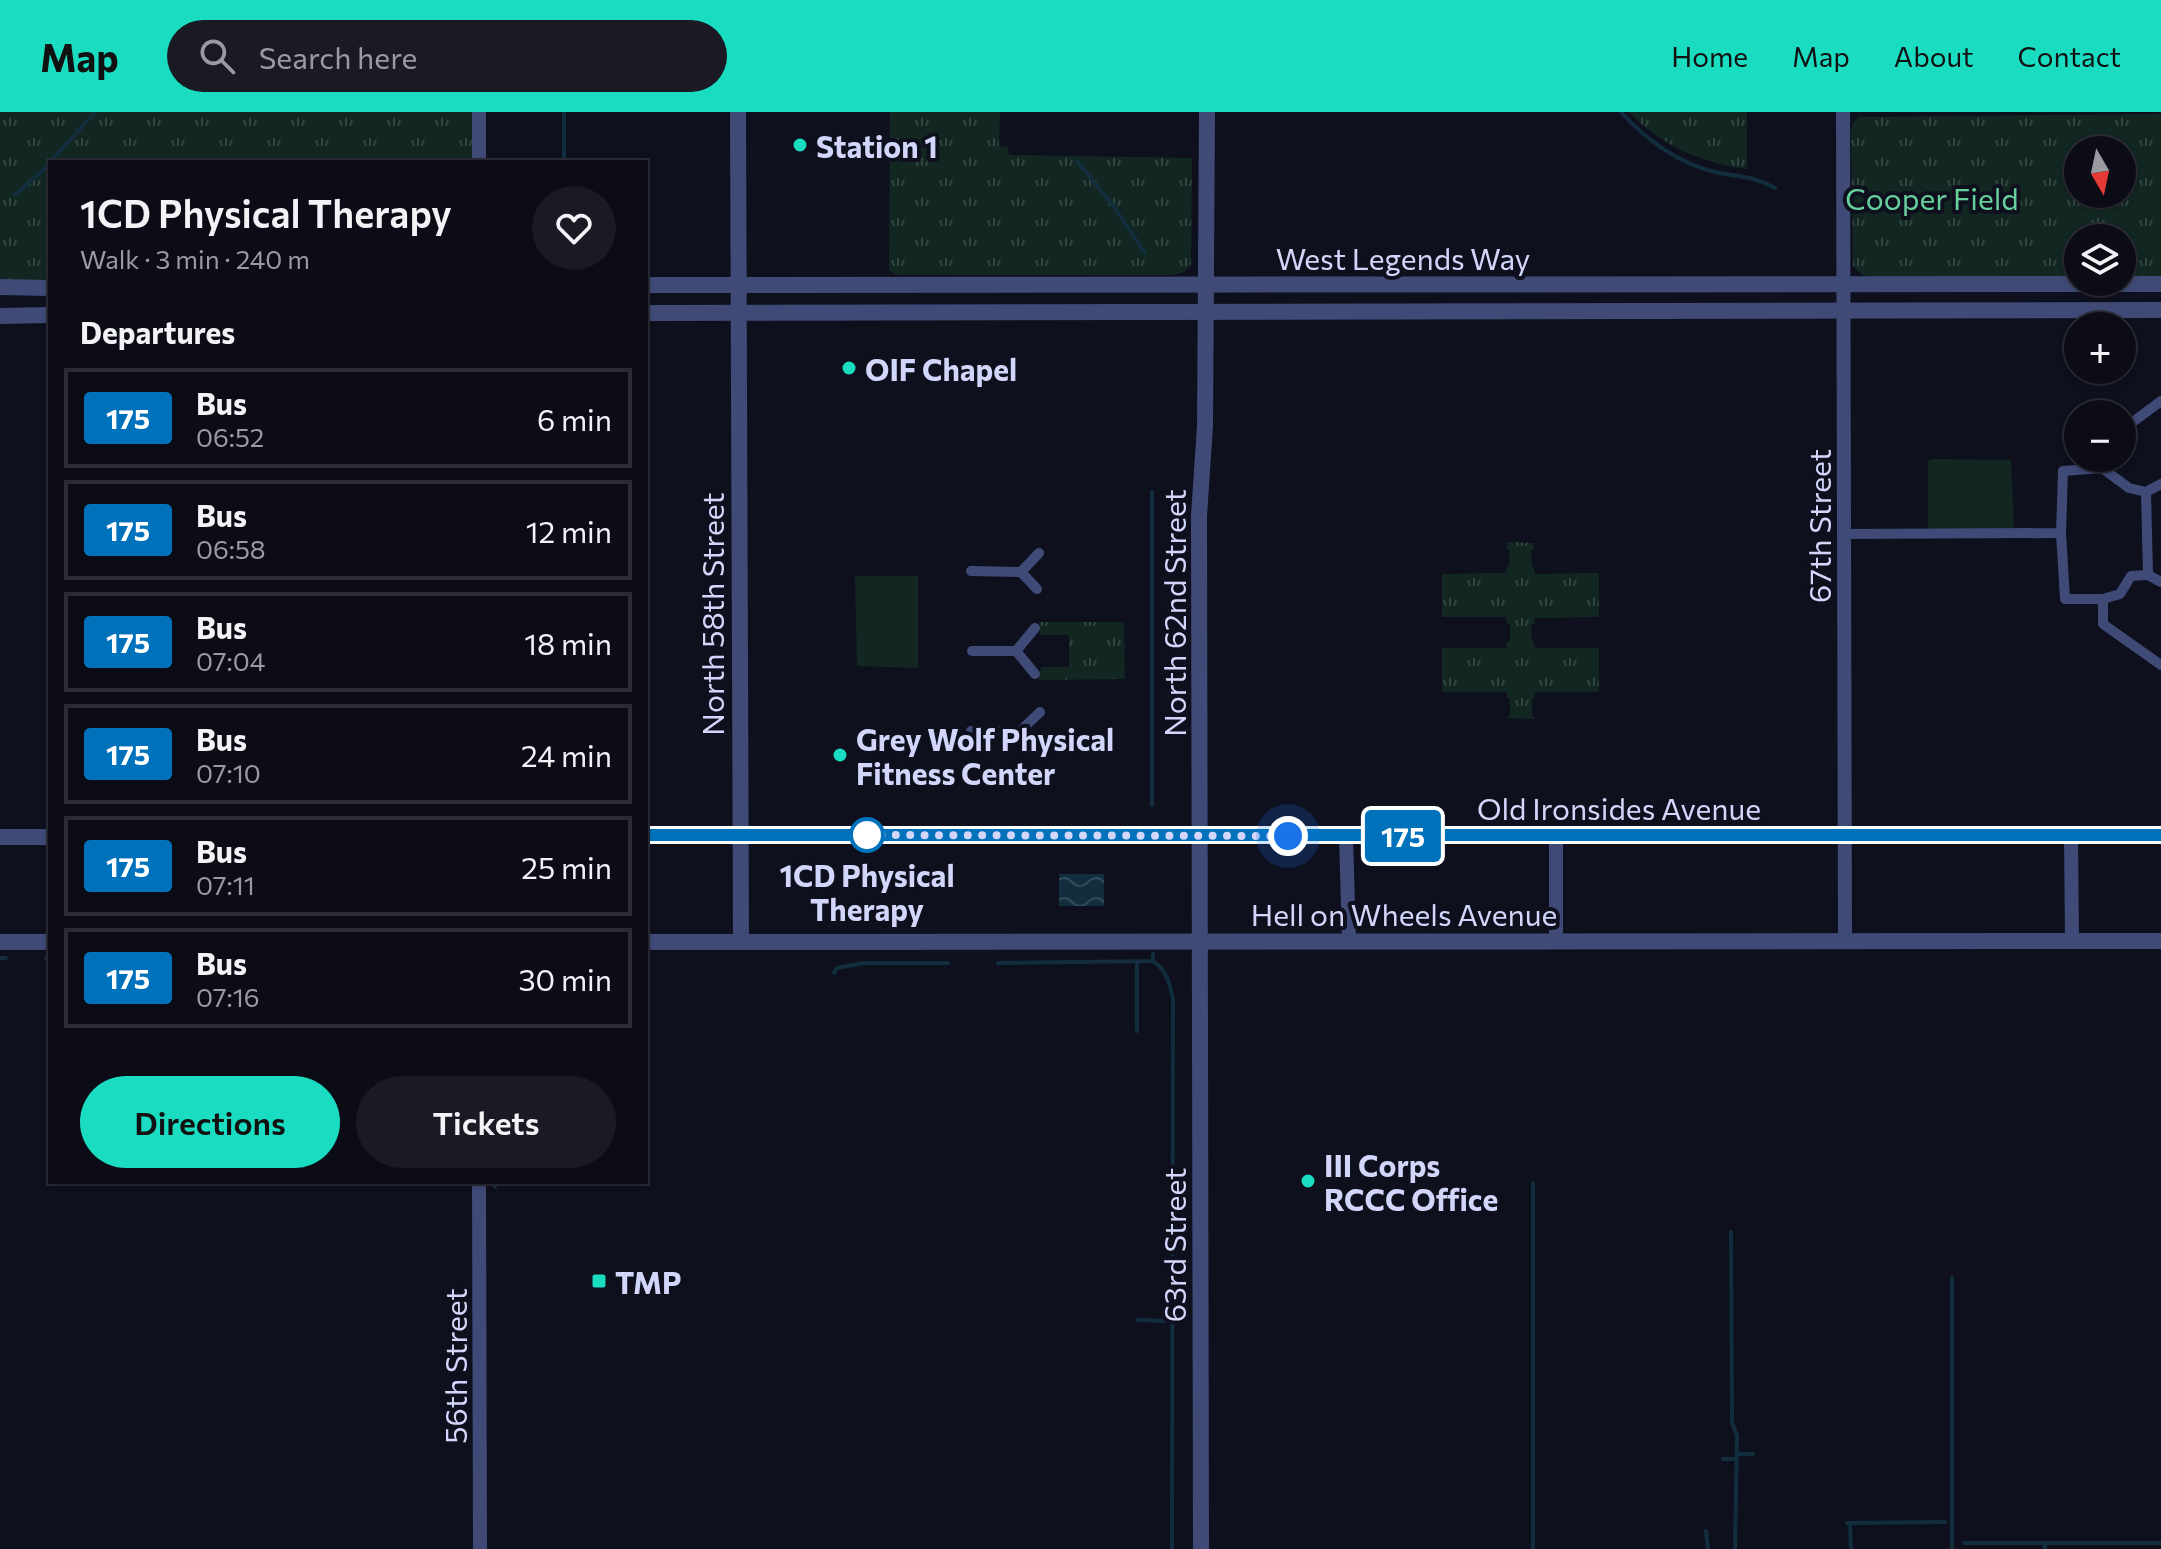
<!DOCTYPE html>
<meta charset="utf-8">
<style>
body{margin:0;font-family:Commissioner,sans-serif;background:#191a23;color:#f1f3f6;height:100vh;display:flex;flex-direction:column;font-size:30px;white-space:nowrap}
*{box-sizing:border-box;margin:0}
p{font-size:26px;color:#9a9ba1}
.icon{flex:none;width:44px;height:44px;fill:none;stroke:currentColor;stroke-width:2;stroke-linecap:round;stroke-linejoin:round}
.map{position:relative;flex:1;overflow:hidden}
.sheet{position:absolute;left:48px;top:48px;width:600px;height:1024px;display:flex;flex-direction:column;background:#0b0c16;border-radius:0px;box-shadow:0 2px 6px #0004,0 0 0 2px #2b2c35}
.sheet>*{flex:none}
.badge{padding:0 16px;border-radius:6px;font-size:28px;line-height:52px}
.needle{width:52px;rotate:171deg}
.fabs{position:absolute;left:2064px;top:24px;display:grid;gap:16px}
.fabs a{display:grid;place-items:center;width:72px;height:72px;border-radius:50%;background:#0b0c16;box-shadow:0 2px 6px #0004,0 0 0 2px #2b2c35;font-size:40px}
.you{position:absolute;width:40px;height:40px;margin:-20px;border:6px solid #fff;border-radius:50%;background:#1a73e8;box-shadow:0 0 0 12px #1a73e833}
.map>.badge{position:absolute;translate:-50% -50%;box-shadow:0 0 0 4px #fff}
h2{padding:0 32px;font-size:30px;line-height:72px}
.round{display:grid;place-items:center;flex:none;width:84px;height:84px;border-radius:42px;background:#191a23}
.head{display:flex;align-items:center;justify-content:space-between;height:136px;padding:0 32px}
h1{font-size:38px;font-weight:600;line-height:60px}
.button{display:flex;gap:16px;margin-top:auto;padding:16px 32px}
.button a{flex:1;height:92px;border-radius:48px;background:#1adcc1;color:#111;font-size:32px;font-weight:600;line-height:92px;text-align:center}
.button a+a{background:#191a23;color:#f1f3f6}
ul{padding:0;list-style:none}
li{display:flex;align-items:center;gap:24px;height:100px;margin:0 16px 12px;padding:0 16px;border:4px solid #2b2c35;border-radius:0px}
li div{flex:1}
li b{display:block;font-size:30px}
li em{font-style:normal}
li .badge{min-width:88px;font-weight:700;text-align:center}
header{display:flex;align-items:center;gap:48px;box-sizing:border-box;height:112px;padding:0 40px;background:#1adcc1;color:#111}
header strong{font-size:38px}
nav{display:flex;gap:44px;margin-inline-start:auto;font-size:28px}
.search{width:560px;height:72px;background:#191a23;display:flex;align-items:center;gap:20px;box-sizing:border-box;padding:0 28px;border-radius:44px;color:#9a9ba1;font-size:30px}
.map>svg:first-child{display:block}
.green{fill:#122721}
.park{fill:url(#park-tufts);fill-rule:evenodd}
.water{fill:url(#water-waves)}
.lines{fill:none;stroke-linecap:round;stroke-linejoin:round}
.stream{stroke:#122e3e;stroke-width:4}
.pedestrian{stroke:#3f4a77;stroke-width:10}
.minor{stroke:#3f4a77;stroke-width:14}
.tertiary{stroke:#3f4a77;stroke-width:16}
.line-casing{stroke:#fff;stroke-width:18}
.line{stroke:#0072bc;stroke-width:12}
.walk{stroke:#d1d6fa;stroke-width:8;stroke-dasharray:0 14.4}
.poi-dot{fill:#1adcc1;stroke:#0f101e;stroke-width:3}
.stop-dot{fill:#fff;stroke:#0072bc;stroke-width:4}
.labels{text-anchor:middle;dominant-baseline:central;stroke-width:8;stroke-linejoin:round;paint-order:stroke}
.poi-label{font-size:30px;font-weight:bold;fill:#d1d6fa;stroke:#0f101e;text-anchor:start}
.park-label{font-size:30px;fill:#66d09c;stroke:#0f101e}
.street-label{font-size:30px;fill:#d1d6fa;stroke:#0f101e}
.stop-label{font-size:30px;font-weight:bold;fill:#d1d6fa;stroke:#0f101e}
</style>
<header>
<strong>Map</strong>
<div class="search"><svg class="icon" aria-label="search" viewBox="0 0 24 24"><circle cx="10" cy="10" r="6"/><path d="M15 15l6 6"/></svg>Search here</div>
<nav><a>Home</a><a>Map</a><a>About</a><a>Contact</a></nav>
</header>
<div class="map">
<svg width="2161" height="1437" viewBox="0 0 2161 1437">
<defs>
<pattern id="park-tufts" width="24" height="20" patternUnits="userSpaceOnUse" patternTransform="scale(2)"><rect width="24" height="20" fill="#122721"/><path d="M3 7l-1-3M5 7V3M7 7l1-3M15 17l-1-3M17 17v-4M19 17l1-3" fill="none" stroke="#334642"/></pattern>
<pattern id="water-waves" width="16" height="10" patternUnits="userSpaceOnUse" patternTransform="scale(2)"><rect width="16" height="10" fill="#122e3e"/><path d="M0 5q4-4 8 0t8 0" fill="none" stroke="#334c5b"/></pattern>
</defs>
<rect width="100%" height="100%" fill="#0f101e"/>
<g class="green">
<path d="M 1931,347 L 2011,348 L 2014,415 L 2011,417 L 1931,418 L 1928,415 L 1928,349 Z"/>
<path d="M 855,464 L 918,464 L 918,556 L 857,554 Z"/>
</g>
<g class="park">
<path d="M 0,0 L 472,0 L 473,50 L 50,50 L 50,168 L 0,168 Z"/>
<path d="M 890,0 L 1000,0 L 999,34 L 1008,35 L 1009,43 L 1192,46 L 1191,152 L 1184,160 L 1174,163 L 895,163 L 889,158 Z"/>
<path d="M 1628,0 L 1747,0 L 1747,57 C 1698,50 1665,35 1628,0 Z"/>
<path d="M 2161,2 L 2161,165 L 2122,165 L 2122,126 L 2078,126 L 2078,165 L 1864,164 L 1853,155 L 1851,20 L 1853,11 L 1859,5 ZM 2078,38 L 2122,38 L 2122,82 L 2078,82 Z"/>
<path d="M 1507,430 L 1534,431 L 1534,437 L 1531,438 L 1532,455 L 1534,455 L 1535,462 L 1599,461 L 1599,505 L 1535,506 L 1534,512 L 1531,513 L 1532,529 L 1534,530 L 1535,536 L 1599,536 L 1599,580 L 1535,580 L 1534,586 L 1532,587 L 1532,604 L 1535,607 L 1507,606 L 1510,604 L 1510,587 L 1507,586 L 1507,580 L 1442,580 L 1442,536 L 1506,536 L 1507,530 L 1510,529 L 1510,512 L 1507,512 L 1506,505 L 1442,505 L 1442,462 L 1506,461 L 1507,455 L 1509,454 L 1510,438 L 1507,437 Z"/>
<path d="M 1039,510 L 1124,510 L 1125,567 L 1039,568 L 1041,555 L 1069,555 L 1069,523 L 1040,523 Z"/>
</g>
<rect class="water" x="1059" y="762" width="45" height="32"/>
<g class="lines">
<g class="stream">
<path d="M 564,0 L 564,50"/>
<path d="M 1621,0 C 1645,27 1679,52 1715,60 C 1738,65 1754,64 1775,76"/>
<path d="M 1077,49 L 1115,96 L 1145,141"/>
<path d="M 15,83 L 42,59 L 95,0"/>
<path d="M 1152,693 L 1152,380"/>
<path d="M 0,846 L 6,846"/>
<path d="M 46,846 L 50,847"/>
<path d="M 646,848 L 648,848"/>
<path d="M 1153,849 C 1166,858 1170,871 1173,887 L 1172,1437"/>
<path d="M 998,851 L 1153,849 L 1153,842"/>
<path d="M 834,861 L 837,856 L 864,851 L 948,851"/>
<path d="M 1137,919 L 1137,850"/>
<path d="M 1533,1071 L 1533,1437"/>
<path d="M 495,1075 L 495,1070"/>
<path d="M 1731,1120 L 1732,1310 L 1737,1324 L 1735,1437"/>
<path d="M 1137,1208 L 1171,1209"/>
<path d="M 1737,1342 L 1753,1342"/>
<path d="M 1723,1347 L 1736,1347"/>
<path d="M 1706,1419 L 1708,1437"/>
<path d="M 1964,1431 L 2045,1431"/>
<path d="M 1851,1437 L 1850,1412 L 1847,1411 L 1945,1410"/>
<path d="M 1952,1437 L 1952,1166"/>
<path d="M 2045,1437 L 2045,1431 L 2160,1431"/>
</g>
<g class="pedestrian">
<path d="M 2122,318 L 2161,289"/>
<path d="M 2102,346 L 2102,356 L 2129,376 L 2146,380"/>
<path d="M 2161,372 L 2146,380 L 2148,463 L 2161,470"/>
<path d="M 2061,421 L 2065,487 L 2103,487"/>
<path d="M 1843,422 L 2061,421 L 2063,359 L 2102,356"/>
<path d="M 971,459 L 1021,460"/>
<path d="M 2148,463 L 2131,464 L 2120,482 L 2103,487 L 2103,512 L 2161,553"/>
<path d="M 1037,477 L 1021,460 L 1039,441"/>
<path d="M 972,539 L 1016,539"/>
<path d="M 1035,562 L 1016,539 L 1035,516"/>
<path d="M 971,619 L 1020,619"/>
<path d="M 1037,636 L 1020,619 L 1040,600"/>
</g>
<g class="minor">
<path d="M 479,0 L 479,50"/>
<path d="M 1843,0 L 1845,828"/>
<path d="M 2071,723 L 2072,828"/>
<path d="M 1346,724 L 1349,829"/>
<path d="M 1556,829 L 1556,724"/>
<path d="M 479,1070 L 480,1437"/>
</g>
<g class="tertiary">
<path d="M 738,0 L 741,830"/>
<path d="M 646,173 L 2161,172"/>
<path d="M 0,175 L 50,176"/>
<path d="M 646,201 L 2161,198"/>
<path d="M 0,204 L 50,203"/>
<path d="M 646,723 L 2161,723"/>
<path d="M 0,725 L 50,725"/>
<path d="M 0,830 L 50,830"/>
<path d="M 646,830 L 2161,829"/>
<path d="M 1201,1437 L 1199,404 L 1205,314 L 1207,0"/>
</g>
</g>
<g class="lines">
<defs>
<path id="line" d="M 646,723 L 2161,723"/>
</defs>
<use href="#line" class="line-casing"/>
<use href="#line" class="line"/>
<path class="walk" d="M 867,723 L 1288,724"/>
</g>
<g class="poi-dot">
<circle cx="800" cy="33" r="8"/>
<circle cx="849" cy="256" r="8"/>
<circle cx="840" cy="643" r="8"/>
<circle cx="1308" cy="1069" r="8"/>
<rect x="591" y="1161" width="16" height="16" rx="4"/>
</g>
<circle class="stop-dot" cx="867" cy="723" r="16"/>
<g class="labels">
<g class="poi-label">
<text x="816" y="33">Station 1</text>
<text x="865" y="256">OIF Chapel</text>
<text x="856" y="626">Grey Wolf Physical<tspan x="856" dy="34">Fitness Center</tspan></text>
<text x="1324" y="1052">III Corps<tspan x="1324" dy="34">RCCC Office</tspan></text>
<text x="615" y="1169">TMP</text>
</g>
<g class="park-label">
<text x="1932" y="85">Cooper Field</text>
</g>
<g class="street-label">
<text x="1403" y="145">West Legends Way</text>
<text transform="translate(1818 414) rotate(-90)">67th Street</text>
<text transform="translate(1173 501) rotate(-90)">North 62nd Street</text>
<text transform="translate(711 502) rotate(-90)">North 58th Street</text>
<text x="1619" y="695">Old Ironsides Avenue</text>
<text x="1404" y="801">Hell on Wheels Avenue</text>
<text transform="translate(1173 1133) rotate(-90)">63rd Street</text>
<text transform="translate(454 1254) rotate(-90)">56th Street</text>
</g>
<g class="stop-label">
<text x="867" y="762">1CD Physical<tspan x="867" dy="34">Therapy</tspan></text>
</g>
</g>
</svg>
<div class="fabs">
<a><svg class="needle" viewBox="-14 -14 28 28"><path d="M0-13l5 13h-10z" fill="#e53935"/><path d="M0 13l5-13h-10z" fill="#9a9ba1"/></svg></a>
<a><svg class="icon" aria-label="layers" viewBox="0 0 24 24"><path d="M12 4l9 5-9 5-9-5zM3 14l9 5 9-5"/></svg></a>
<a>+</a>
<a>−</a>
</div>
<div class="you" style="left:1288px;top:724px"></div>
<b class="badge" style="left:1403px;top:724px;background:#0072bc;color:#fff">175</b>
<section class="sheet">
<div class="head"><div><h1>1CD Physical Therapy</h1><p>Walk · 3 min · 240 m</p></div><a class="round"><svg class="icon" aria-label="heart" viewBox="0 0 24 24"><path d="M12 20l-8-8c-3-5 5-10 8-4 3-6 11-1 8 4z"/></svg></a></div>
<h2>Departures</h2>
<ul>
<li><span class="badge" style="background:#0072bc;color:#fff">175</span><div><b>Bus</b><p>06:52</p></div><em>6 min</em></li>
<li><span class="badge" style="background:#0072bc;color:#fff">175</span><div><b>Bus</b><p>06:58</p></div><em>12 min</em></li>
<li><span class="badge" style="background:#0072bc;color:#fff">175</span><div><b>Bus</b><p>07:04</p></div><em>18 min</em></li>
<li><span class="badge" style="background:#0072bc;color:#fff">175</span><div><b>Bus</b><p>07:10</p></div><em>24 min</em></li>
<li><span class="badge" style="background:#0072bc;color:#fff">175</span><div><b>Bus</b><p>07:11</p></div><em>25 min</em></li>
<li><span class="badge" style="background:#0072bc;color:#fff">175</span><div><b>Bus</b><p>07:16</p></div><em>30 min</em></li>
</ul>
<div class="button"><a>Directions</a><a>Tickets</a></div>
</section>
</div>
